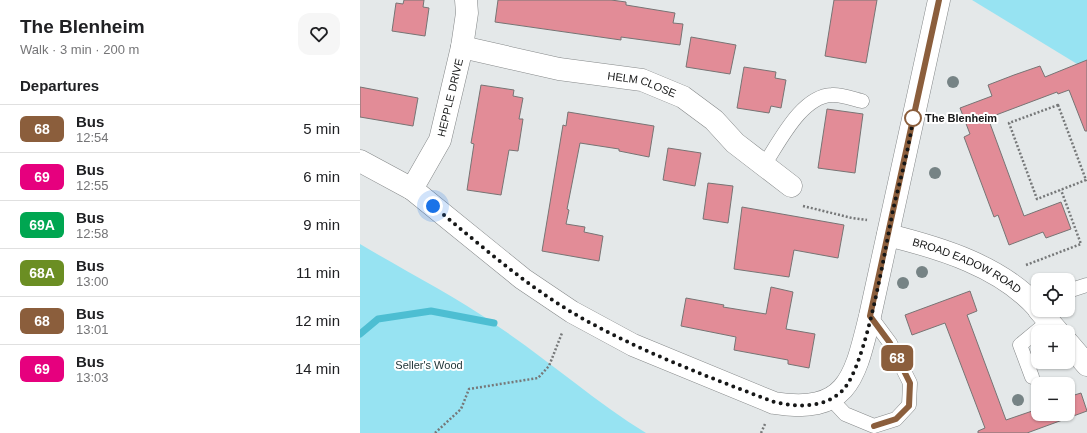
<!DOCTYPE html>
<meta charset="utf-8">
<style>
body{margin:0;font-family:Helvetica,sans-serif;background:#f6f6f6;color:#202124;height:100vh;display:flex;flex-direction:column;font-size:15px;white-space:nowrap}
*{box-sizing:border-box;margin:0}
p{font-size:13px;color:#757577}
.icon{flex:none;width:22px;height:22px;fill:none;stroke:currentColor;stroke-width:2;stroke-linecap:round;stroke-linejoin:round}
.map{position:relative;flex:1;overflow:hidden}
.panel{display:flex;flex-direction:column;background:#fff;width:360px}
.panel>*{flex:none}
.badge{padding:0 8px;border-radius:6px;font-size:14px;line-height:26px}
.fabs{position:absolute;left:671px;top:273px;display:grid;gap:8px}
.fabs a{display:grid;place-items:center;width:44px;height:44px;border-radius:8px;background:#fff;box-shadow:0 1px 3px #0004;font-size:20px}
.you{position:absolute;width:20px;height:20px;margin:-10px;border:3px solid #fff;border-radius:50%;background:#1a73e8;box-shadow:0 0 0 6px #1a73e833}
.map>.badge{position:absolute;translate:-50% -50%;box-shadow:0 0 0 2px #fff}
h2{padding:0 20px;font-size:15px;line-height:36px}
.round{display:grid;place-items:center;flex:none;width:42px;height:42px;border-radius:12px;background:#f6f6f6}
.summary{display:flex;align-items:center;justify-content:space-between;height:68px;padding:0 20px}
h1{font-size:19px;font-weight:700;line-height:30px}
ul{padding:0;list-style:none}
li{display:flex;align-items:center;gap:12px;height:48px;padding:0 20px;border-top:1px solid #e0e0e0}
li div{flex:1}
li b{display:block;font-size:15px}
li em{font-style:normal}
li .badge{min-width:44px;font-weight:700;text-align:center}
main{display:flex;flex:1;min-height:0}
.map>svg:first-child{display:block}
.green{fill:#97e3f2}
.lines{fill:none;stroke-linecap:round;stroke-linejoin:round}
.stream{stroke:#4dbed2;stroke-width:7}
.building{fill:#e28c97;stroke:#777474}
.lane-casing{stroke:#858889;stroke-width:15}
.street-casing{stroke:#858889;stroke-width:23}
.path{stroke:#767879;stroke-width:2.5;stroke-dasharray:2 2;stroke-linecap:butt}
.lane{stroke:#fff;stroke-width:14}
.street{stroke:#fff;stroke-width:22}
.tree{fill:#768385}
.line-casing{stroke:#fff;stroke-width:9}
.line{stroke:#8b5e3c;stroke-width:6}
.walk{stroke:#161717;stroke-width:4;stroke-dasharray:0 7.2}
.stop-dot{fill:#fff;stroke:#8b5e3c;stroke-width:2}
.labels{text-anchor:middle;dominant-baseline:central;stroke-width:4;stroke-linejoin:round;paint-order:stroke}
.street-label{font-size:11px;fill:#161717;stroke:#fff}
.stop-label{font-size:11px;font-weight:bold;fill:#161717;stroke:#fff;text-anchor:start}
.park-label{font-size:11px;fill:#1c3134;stroke:#fff}
</style>
<main>
<section class="panel">
<div class="summary"><div><h1>The Blenheim</h1><p>Walk · 3 min · 200 m</p></div><a class="round"><svg class="icon" aria-label="heart" viewBox="0 0 24 24"><path d="M12 20l-8-8c-3-5 5-10 8-4 3-6 11-1 8 4z"/></svg></a></div>
<h2>Departures</h2>
<ul>
<li><span class="badge" style="background:#8b5e3c;color:#fff">68</span><div><b>Bus</b><p>12:54</p></div><em>5 min</em></li>
<li><span class="badge" style="background:#e6007e;color:#fff">69</span><div><b>Bus</b><p>12:55</p></div><em>6 min</em></li>
<li><span class="badge" style="background:#00a651;color:#fff">69A</span><div><b>Bus</b><p>12:58</p></div><em>9 min</em></li>
<li><span class="badge" style="background:#6b8e23;color:#fff">68A</span><div><b>Bus</b><p>13:00</p></div><em>11 min</em></li>
<li><span class="badge" style="background:#8b5e3c;color:#fff">68</span><div><b>Bus</b><p>13:01</p></div><em>12 min</em></li>
<li><span class="badge" style="background:#e6007e;color:#fff">69</span><div><b>Bus</b><p>13:03</p></div><em>14 min</em></li>
</ul>
</section>
<div class="map">
<svg width="727" height="433" viewBox="0 0 727 433">
<rect width="100%" height="100%" fill="#e4e8e9"/>
<g class="green">
<path d="M 612,0 L 727,0 L 727,70 Z"/>
<path d="M 0,244 C 45,271 93,295 136,325 C 187,359 233,400 286,433 L 0,433 Z"/>
</g>
<g class="lines">
<path class="stream" d="M 0,334 L 18,319 L 71,311 L 134,323"/>
</g>
<g class="building">
<path d="M 44,0 L 64,0 L 63,7 L 69,8 L 65,36 L 32,31 L 36,3 L 43,4 Z"/>
<path d="M 138,0 L 251,0 L 266,2 L 266,5 L 315,13 L 313,23 L 323,24 L 320,45 L 261,37 L 261,40 L 135,22 Z"/>
<path d="M 474,0 L 517,0 L 506,63 L 465,56 Z"/>
<path d="M 331,37 L 376,45 L 370,74 L 326,67 Z"/>
<path d="M 727,60 L 727,131 L 725,131 L 709,90 L 698,94 L 697,92 L 628,118 L 664,216 L 701,202 L 711,229 L 686,238 L 683,232 L 649,245 L 638,215 L 634,217 L 604,137 L 610,134 L 600,108 L 632,96 L 628,85 L 654,75 L 680,66 L 685,77 Z"/>
<path d="M 384,67 L 416,72 L 415,78 L 426,80 L 421,108 L 411,106 L 409,113 L 377,108 Z"/>
<path d="M 121,85 L 154,90 L 153,96 L 163,98 L 159,119 L 163,119 L 158,151 L 149,150 L 141,195 L 107,190 L 114,144 L 111,143 Z"/>
<path d="M 0,87 L 58,98 L 53,126 L 0,117 Z"/>
<path d="M 467,109 L 503,114 L 495,173 L 458,168 Z"/>
<path d="M 208,112 L 294,126 L 289,157 L 259,151 L 259,149 L 220,143 L 207,209 L 209,210 L 206,224 L 225,227 L 224,232 L 243,236 L 239,261 L 182,251 L 203,125 L 206,126 Z"/>
<path d="M 308,148 L 341,153 L 335,186 L 303,180 Z"/>
<path d="M 348,183 L 373,186 L 368,223 L 343,219 Z"/>
<path d="M 382,207 L 484,225 L 478,258 L 434,250 L 429,277 L 374,269 Z"/>
<path d="M 411,287 L 433,292 L 426,329 L 455,334 L 449,368 L 428,364 L 428,360 L 374,350 L 376,337 L 321,326 L 326,298 L 364,305 L 363,307 L 406,314 Z"/>
<path d="M 610,291 L 617,311 L 607,315 L 646,420 L 678,409 L 678,414 L 708,414 L 708,397 L 721,393 L 727,411 L 667,433 L 618,433 L 618,431 L 625,428 L 585,323 L 552,335 L 545,315 Z"/>
</g>
<g class="lines">
<defs>
<g id="lane">
<path d="M 404,165 C 419,143 441,96 472,95 C 481,94 493,99 502,101"/>
<path d="M 708,291 L 727,285"/>
<path d="M 672,377 L 660,345 L 689,321"/>
<path d="M 471,399 L 485,414 L 514,426 L 536,419 L 549,405 L 550,383 L 530,343 L 510,316"/>
</g>
<g id="street">
<path id="s1" d="M 102,47 L 199,69 L 282,80 L 323,97 L 354,120 L 375,143 L 431,186"/>
<path d="M 0,161 L 52,189 L 163,279 L 212,312 L 273,345 L 414,403 C 489,415 495,376 510,316 L 579,0"/>
<path id="s2" d="M 52,189 L 80,140 L 102,47 L 107,13 L 106,0"/>
<path id="s3" d="M 528,235 C 580,248 641,266 678,308"/>
<path d="M 679,310 L 698,332"/>
<path d="M 708,343 L 727,365"/>
</g>
</defs>
<use href="#lane" class="lane-casing"/>
<use href="#street" class="street-casing"/>
<g class="path">
<path d="M 698,105 L 726,180 L 677,199 L 649,123 Z"/>
<path d="M 443,206 L 492,218 L 507,220"/>
<path d="M 666,265 L 721,244 L 701,190"/>
<path d="M 75,433 L 101,409 L 109,389 L 178,378 L 189,366 L 202,333"/>
<path d="M 401,433 L 405,424"/>
</g>
<use href="#lane" class="lane"/>
<use href="#street" class="street"/>
</g>
<g class="tree">
<circle cx="593" cy="82" r="6"/>
<circle cx="575" cy="173" r="6"/>
<circle cx="562" cy="272" r="6"/>
<circle cx="543" cy="283" r="6"/>
<circle cx="658" cy="400" r="6"/>
</g>
<g class="lines">
<defs>
<path id="line" d="M 514,426 L 536,419 L 549,406 L 550,383 L 530,343 L 510,316 L 579,0"/>
</defs>
<use href="#line" class="line-casing"/>
<use href="#line" class="line"/>
<path class="walk" d="M 73,206 C 118,243 163,283 213,313 C 276,350 346,376 414,402 C 438,407 464,409 483,390 C 507,364 525,249 533,210 C 540,180 549,149 553,118"/>
</g>
<circle class="stop-dot" cx="553" cy="118" r="8"/>
<g class="labels">
<g class="street-label">
<text stroke="none"><textPath href="#s1" startOffset="184">HELM CLOSE</textPath></text>
<text stroke="none"><textPath href="#s2" startOffset="100">HEPPLE DRIVE</textPath></text>
<text stroke="none"><textPath href="#s3" startOffset="85">BROAD EADOW ROAD</textPath></text>
</g>
<g class="stop-label">
<text x="565" y="118">The Blenheim</text>
</g>
<g class="park-label">
<text x="69" y="365">Seller's Wood</text>
</g>
</g>
</svg>
<div class="fabs">
<a><svg class="icon" aria-label="locate" viewBox="0 0 24 24"><circle cx="12" cy="12" r="6"/><path d="M12 2v4M12 18v4M2 12h4M18 12h4"/></svg></a>
<a>+</a>
<a>−</a>
</div>
<div class="you" style="left:73px;top:206px"></div>
<b class="badge" style="left:537px;top:358px;background:#8b5e3c;color:#fff">68</b>
</div>
</main>
